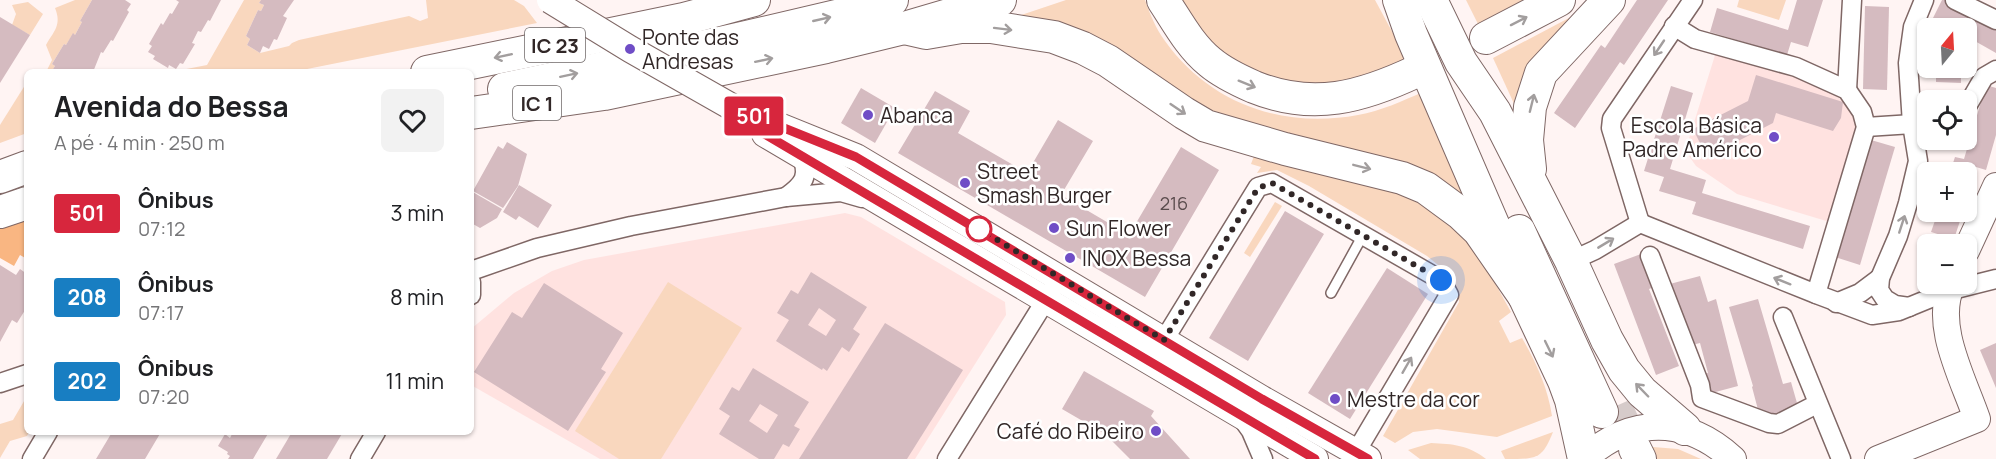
<!DOCTYPE html>
<html lang="pt">
<meta charset="utf-8">
<style>
body{margin:0;font-family:Manrope,sans-serif;background:#f2f2f2;color:#202124;height:100vh;display:flex;flex-direction:column;font-size:22px;white-space:nowrap}
*{box-sizing:border-box;margin:0}
p{font-size:20px;color:#757577}
.icon{flex:none;width:33px;height:33px;fill:none;stroke:currentColor;stroke-width:2;stroke-linecap:round;stroke-linejoin:round}
.map{position:relative;flex:1;overflow:hidden}
.panel{position:absolute;left:24px;top:69px;width:450px;height:366px;display:flex;flex-direction:column;background:#fff;border-radius:9px;box-shadow:0 2px 4px #0004}
.panel>*{flex:none}
.badge{padding:0 12px;border-radius:4px;font-size:21px;line-height:39px}
.needle{width:39px;rotate:18deg}
.fabs{position:absolute;left:1917px;top:18px;display:grid;gap:12px}
.fabs a{display:grid;place-items:center;width:60px;height:60px;border-radius:9px;background:#fff;box-shadow:0 2px 4px #0004;font-size:30px}
.you{position:absolute;width:30px;height:30px;margin:-15px;border:4px solid #fff;border-radius:50%;background:#1a73e8;box-shadow:0 0 0 9px #1a73e833}
.map>.badge{position:absolute;translate:-50% -50%;box-shadow:0 0 0 3px #fff}
.round{display:grid;place-items:center;flex:none;width:63px;height:63px;border-radius:9px;background:#f2f2f2}
.head{display:flex;align-items:center;justify-content:space-between;height:102px;padding:0 30px}
h1{font-size:28px;font-weight:700;line-height:45px}
ul{padding:0;list-style:none}
li{display:flex;align-items:center;gap:18px;height:84px;padding:0 30px}
li div{flex:1}
li b{display:block;font-size:22px}
li em{font-style:normal}
li .badge{min-width:66px;font-weight:700;text-align:center}
.map>svg:first-child{display:block}
.built{fill:#ffe2e0}
.green{fill:#f9d7be}
.forest{fill:#f9b682}
.building{fill:#d5bbc0;fill-rule:evenodd}
.lines{fill:none;stroke-linecap:round;stroke-linejoin:round}
.highway-tunnel{stroke:#d6cbca;stroke-width:32;stroke-dasharray:32 16;stroke-linecap:butt}
.lane-casing{stroke:#7f6765;stroke-width:12}
.street-casing{stroke:#7f6765;stroke-width:21}
.secondary-casing{stroke:#7f6765;stroke-width:28}
.highway-casing{stroke:#7f6765;stroke-width:34}
.lane{stroke:#fff;stroke-width:9}
.street{stroke:#fff;stroke-width:18}
.secondary{stroke:#fff;stroke-width:26}
.highway{stroke:#fff;stroke-width:32}
.secondary-bridge-casing{stroke:#7f6765;stroke-width:28;stroke-linecap:butt}
.secondary-bridge{stroke:#fff;stroke-width:26}
.oneway{stroke:#a29e9e}
.line-casing{stroke:#fff;stroke-width:14}
.line{stroke:#d7263d;stroke-width:9}
.walk{stroke:#312727;stroke-width:6;stroke-dasharray:0 10.8}
.poi-dot{fill:#6f4dc6;stroke:#fff;stroke-width:2}
.stop-dot{fill:#fff;stroke:#d7263d;stroke-width:3}
.labels{text-anchor:middle;dominant-baseline:central;stroke-width:5;stroke-linejoin:round;paint-order:stroke}
.number-label{font-size:18px;fill:#5a4c4d}
.shield{fill:#fff;stroke:#6f6868;stroke-width:1.5}
.shield-label{font-size:20px;font-weight:bold;fill:#312727}
.poi-label{font-size:21px;fill:#312727;stroke:#fff;text-anchor:start}
</style>
<div class="map">
<svg width="1996" height="459" viewBox="0 0 1996 459">
<rect width="100%" height="100%" fill="#fff4f3"/>
<g class="built">
<path d="M 1716,52 L 1786,71 L 1820,86 L 1845,102 L 1851,112 L 1858,132 L 1833,223 L 1737,194 L 1696,166 L 1689,156 L 1687,145 Z"/>
<path d="M 845,213 L 861,217 L 1005,302 L 1006,315 L 915,459 L 600,459 L 471,385 L 471,329 L 514,293 L 552,271 L 584,260 Z"/>
</g>
<g class="green">
<path d="M 75,0 L 92,0 L 80,21 L 82,22 L 75,35 L 73,34 L 66,45 L 64,44 L 52,64 L 55,66 L 51,72 L 46,72 L 52,60 L 46,45 C 54,31 62,25 55,8 Z"/>
<path d="M 244,0 L 261,0 L 259,3 L 264,5 L 261,11 L 258,10 L 246,36 L 250,39 L 247,45 L 260,53 L 289,46 L 292,43 L 299,40 L 409,16 L 420,21 L 428,18 L 426,0 L 514,0 L 524,6 L 537,23 L 292,72 L 171,72 L 207,65 Z"/>
<path d="M 1066,0 L 1145,0 C 1150,14 1156,29 1165,41 C 1210,104 1283,129 1358,115 C 1381,111 1402,101 1423,92 L 1475,204 L 1269,139 L 1009,19 Z"/>
<path d="M 1177,0 L 1375,0 L 1408,61 L 1385,72 L 1307,92 L 1226,63 Z"/>
<path d="M 1466,0 L 1537,0 L 1480,28 Z"/>
<path d="M 1739,0 L 1786,0 L 1779,20 L 1737,7 Z"/>
<path d="M 28,2 L 43,14 L 30,35 L 12,25 L 16,14 L 12,5 Z"/>
<path d="M 1584,10 L 1516,108 L 1493,58 Z"/>
<path d="M 27,82 L 27,133 L 0,143 L 0,125 Z"/>
<path d="M 1254,156 L 1368,185 L 1418,199 L 1453,224 L 1486,267 L 1511,312 L 1499,321 L 1510,343 L 1522,338 C 1536,362 1548,388 1552,416 L 1497,437 L 1437,429 L 1413,432 L 1395,443 L 1383,436 L 1459,302 L 1454,278 L 1427,256 L 1309,186 L 1277,170 L 1257,173 L 1261,167 L 1251,164 Z"/>
<path d="M 1275,202 L 1282,206 L 1250,257 L 1244,253 Z"/>
<path d="M 668,282 L 742,328 L 661,459 L 619,459 L 575,431 Z"/>
<path d="M 27,396 L 27,432 L 29,432 L 27,436 L 10,441 L 0,458 L 0,424 L 13,420 Z"/>
<path d="M 1553,432 C 1542,459 1538,459 1505,459 L 1501,451 Z"/>
<path d="M 1431,443 C 1453,444 1468,445 1486,459 L 1420,459 L 1408,450 Z"/>
<path d="M 1653,447 L 1678,449 L 1701,459 L 1647,459 L 1640,448 Z"/>
</g>
<path class="forest" d="M 27,220 L 27,259 L 20,255 L 14,266 L 0,258 L 0,229 Z"/>
<g class="building">
<path d="M 92,0 L 125,0 L 131,4 L 127,10 L 129,12 L 113,41 L 111,40 L 103,53 L 101,52 L 93,72 L 51,72 L 55,66 L 52,64 L 64,44 L 66,45 L 73,33 L 75,35 L 82,22 L 80,21 Z"/>
<path d="M 176,0 L 221,0 L 210,21 L 208,20 L 201,32 L 198,31 L 192,43 L 195,44 L 183,64 L 180,63 L 176,69 L 169,65 L 168,68 L 153,59 L 155,56 L 148,52 L 152,46 L 149,44 L 161,23 L 163,25 L 170,13 L 172,14 L 179,2 Z"/>
<path d="M 261,0 L 294,0 L 283,16 L 287,18 L 277,40 L 274,39 L 269,49 L 263,46 L 260,53 L 247,45 L 250,39 L 246,36 L 258,10 L 261,11 L 264,5 L 259,3 Z"/>
<path d="M 1637,0 L 1668,0 L 1624,65 L 1620,62 L 1575,128 L 1554,113 L 1601,45 L 1605,48 Z"/>
<path d="M 1797,0 L 1823,0 L 1808,47 L 1791,42 L 1787,55 L 1710,32 L 1717,8 L 1788,30 Z"/>
<path d="M 1942,0 L 1948,0 L 1996,26 L 1996,53 L 1966,36 L 1966,28 L 1953,28 L 1933,18 Z"/>
<path d="M 1865,6 L 1889,7 L 1887,90 L 1863,89 Z"/>
<path d="M 0,17 L 30,35 L 0,83 Z"/>
<path d="M 1936,68 L 1961,68 L 1961,83 L 1936,82 Z"/>
<path d="M 1756,75 L 1843,102 L 1841,118 L 1833,131 L 1776,113 L 1773,123 L 1707,157 L 1693,129 L 1748,101 Z"/>
<path d="M 1986,85 L 1996,88 L 1996,135 L 1986,170 L 1976,167 L 1966,198 L 1966,172 L 1950,172 L 1955,157 L 1964,159 Z"/>
<path d="M 1671,86 L 1693,93 L 1670,169 L 1706,180 L 1702,193 L 1810,226 L 1803,249 L 1692,214 L 1696,202 L 1659,191 L 1664,177 L 1644,171 Z"/>
<path d="M 861,88 L 895,108 L 875,143 L 841,123 Z"/>
<path d="M 935,91 L 970,111 L 958,133 L 1027,173 L 1058,120 L 1093,141 L 1061,195 L 1129,235 L 1181,147 L 1219,170 L 1145,297 L 898,153 Z"/>
<path d="M 1871,140 L 1895,147 L 1860,265 L 1835,257 Z"/>
<path d="M 507,142 L 527,154 L 518,186 L 503,208 L 473,191 L 498,146 L 503,149 Z"/>
<path d="M 519,185 L 552,205 L 538,228 L 519,216 L 516,220 L 503,212 Z"/>
<path d="M 471,191 L 502,209 L 497,218 L 480,228 L 473,224 L 471,227 Z"/>
<path d="M 1285,211 L 1324,234 L 1248,361 L 1209,338 Z"/>
<path d="M 1938,212 L 1963,212 L 1954,239 L 1931,232 Z"/>
<path d="M 1641,254 L 1654,287 L 1649,289 L 1679,366 L 1656,375 L 1614,264 Z"/>
<path d="M 0,265 L 16,275 L 20,269 L 27,274 L 27,307 L 17,323 L 12,320 L 0,342 Z"/>
<path d="M 1387,268 L 1428,294 L 1350,419 L 1308,393 Z"/>
<path d="M 811,272 L 867,307 L 853,329 L 860,334 L 849,352 L 842,347 L 827,371 L 823,368 L 822,370 L 776,341 L 789,320 L 777,313 L 791,290 L 798,294 ZM 819,308 L 836,320 L 826,336 L 808,325 Z"/>
<path d="M 1700,276 L 1708,302 L 1716,299 L 1738,386 L 1708,394 L 1703,374 L 1708,373 L 1700,343 L 1688,346 L 1666,285 Z"/>
<path d="M 544,283 L 623,333 L 601,369 L 606,372 L 568,431 L 474,372 L 512,312 L 522,318 Z"/>
<path d="M 1758,299 L 1783,384 L 1791,382 L 1799,410 L 1761,421 L 1752,387 L 1753,386 L 1729,307 Z"/>
<path d="M 885,323 L 963,370 L 907,459 L 799,459 Z"/>
<path d="M 1996,343 L 1996,388 L 1980,350 Z"/>
<path d="M 753,368 L 809,402 L 794,426 L 800,429 L 789,447 L 783,444 L 774,459 L 759,459 L 719,434 L 730,416 L 719,409 L 732,387 L 739,391 ZM 760,404 L 778,415 L 767,433 L 749,421 Z"/>
<path d="M 1084,371 L 1154,411 L 1151,416 L 1190,459 L 1130,459 L 1105,434 L 1062,409 Z"/>
<path d="M 106,432 L 161,432 L 145,459 L 96,459 L 111,434 Z"/>
<path d="M 233,432 L 269,432 L 253,459 L 228,459 L 230,456 L 227,454 L 228,452 L 218,446 L 225,434 L 230,438 Z"/>
<path d="M 292,432 L 343,432 L 327,459 L 276,459 Z"/>
</g>
<g class="lines">
<path class="highway-tunnel" d="M 1616,406 L 1635,449"/>
<defs>
<path id="lane" d="M 1331,293 L 1363,235"/>
<g id="street">
<path d="M 1955,0 L 1996,20"/>
<path d="M 1674,26 L 1695,39 L 1796,67 L 1847,90 L 1862,112 L 1866,127 L 1816,294"/>
<path d="M 1847,90 L 1852,0"/>
<path d="M 1966,108 L 1984,77 L 1996,70"/>
<path d="M 1866,127 L 1928,123"/>
<path d="M 786,197 C 804,184 810,176 801,155"/>
<path d="M 1640,223 L 1816,294 L 1872,315 L 1899,311 L 1948,291 L 1996,279"/>
<path d="M 1640,223 L 1611,128 L 1612,119 L 1693,0"/>
<path d="M 1650,256 L 1700,385 L 1702,398 L 1769,423 L 1778,424 L 1817,404"/>
<path d="M 1571,261 L 1595,250 L 1640,223"/>
<path d="M 471,271 L 537,248 L 631,226 L 786,197 L 841,192 L 862,198"/>
<path d="M 471,282 L 471,295"/>
<path d="M 1836,303 L 1860,293 L 1880,278"/>
<path d="M 1909,307 L 1895,305 L 1885,299 L 1879,290 L 1880,278 L 1898,236 L 1908,203 L 1918,161 L 1912,124 L 1908,63 L 1913,27 L 1924,0"/>
<path d="M 1783,317 L 1841,459"/>
<path d="M 1164,340 L 1258,187 L 1272,183 L 1441,280 L 1449,295 L 1356,452"/>
<path d="M 0,383 L 27,374"/>
<path d="M 1241,417 L 1251,431 L 1263,459"/>
<path d="M 32,459 L 48,432"/>
<path d="M 360,459 L 376,432"/>
<path d="M 947,459 L 1052,290"/>
</g>
<g id="secondary">
<path d="M 732,107 L 856,157 L 1262,399 L 1368,459"/>
<path d="M 765,134 L 1315,459"/>
<path d="M 1966,251 L 1996,186"/>
<path d="M 1584,459 C 1631,416 1686,416 1733,459"/>
<path d="M 1878,459 L 1977,419 C 1963,378 1933,325 1952,284"/>
</g>
<g id="highway">
<path d="M 1163,0 C 1177,21 1190,46 1210,62 C 1223,73 1238,80 1254,87 C 1313,111 1362,97 1417,71"/>
<path d="M 1399,0 L 1411,34 L 1524,296 L 1564,381 L 1571,400 L 1584,459"/>
<path d="M 1431,0 L 1461,62 L 1495,112 L 1571,261 L 1607,340 L 1624,370 L 1642,392 L 1685,429"/>
<path d="M 904,28 L 926,33 L 961,27 L 991,27 L 1054,37 L 1083,48 L 1108,61 L 1184,113 L 1206,126 L 1285,149 L 1402,178 L 1426,188 L 1460,213 L 1479,231 L 1524,296"/>
<path d="M 1486,38 L 1559,0"/>
<path d="M 427,72 L 684,19 L 754,0"/>
<path d="M 504,89 L 725,42 L 862,10 L 892,0"/>
<path d="M 471,113 L 604,94 L 826,47 L 904,28 L 1000,0"/>
<path d="M 1530,169 L 1527,140 L 1530,107 L 1541,73 L 1609,0"/>
<path d="M 0,177 L 27,167"/>
<path d="M 0,212 L 27,203"/>
<path d="M 1519,231 L 1602,412"/>
<path d="M 1635,449 L 1640,459"/>
</g>
</defs>
<use href="#lane" class="lane-casing"/>
<use href="#street" class="street-casing"/>
<use href="#secondary" class="secondary-casing"/>
<use href="#highway" class="highway-casing"/>
<use href="#lane" class="lane"/>
<use href="#street" class="street"/>
<use href="#secondary" class="secondary"/>
<use href="#highway" class="highway"/>
<defs>
<path id="secondary-bridge" d="M 550,0 L 630,49 L 732,107"/>
</defs>
<use href="#secondary-bridge" class="secondary-bridge-casing"/>
<use href="#secondary-bridge" class="secondary-bridge"/>
</g>
<defs><path id="oneway-shaft" d="M-6 0H5M1.5-3L5.5 0L1.5 3" fill="none" stroke-width="1.6" stroke-linecap="round" stroke-linejoin="round" transform="scale(1.5)"/></defs>
<g class="oneway">
<use href="#oneway-shaft" transform="translate(822 19) rotate(-13)"/>
<use href="#oneway-shaft" transform="translate(1519 21) rotate(-27)"/>
<use href="#oneway-shaft" transform="translate(1003 29) rotate(7)"/>
<use href="#oneway-shaft" transform="translate(1659 48) rotate(124)"/>
<use href="#oneway-shaft" transform="translate(503 56) rotate(168)"/>
<use href="#oneway-shaft" transform="translate(764 60) rotate(-12)"/>
<use href="#oneway-shaft" transform="translate(569 75) rotate(-12)"/>
<use href="#oneway-shaft" transform="translate(1247 84) rotate(22)"/>
<use href="#oneway-shaft" transform="translate(1532 103) rotate(-76)"/>
<use href="#oneway-shaft" transform="translate(1178 109) rotate(34)"/>
<use href="#oneway-shaft" transform="translate(1362 167) rotate(14)"/>
<use href="#oneway-shaft" transform="translate(1902 224) rotate(-72)"/>
<use href="#oneway-shaft" transform="translate(1606 243) rotate(-31)"/>
<use href="#oneway-shaft" transform="translate(1782 281) rotate(-158)"/>
<use href="#oneway-shaft" transform="translate(1549 349) rotate(64)"/>
<use href="#oneway-shaft" transform="translate(1407 365) rotate(-60)"/>
<use href="#oneway-shaft" transform="translate(1642 390) rotate(-134)"/>
</g>
<g class="lines">
<defs>
<path id="line" d="M 1315,459 L 756,129 L 732,107 L 856,157 L 1262,399 L 1368,459"/>
</defs>
<use href="#line" class="line-casing"/>
<use href="#line" class="line"/>
<path class="walk" d="M 979,229 L 1164,340 L 1258,188 L 1272,183 L 1441,280"/>
</g>
<g class="poi-dot">
<circle cx="630" cy="49" r="6"/>
<circle cx="868" cy="115" r="6"/>
<circle cx="1774" cy="137" r="6"/>
<circle cx="965" cy="183" r="6"/>
<circle cx="1054" cy="228" r="6"/>
<circle cx="1070" cy="258" r="6"/>
<circle cx="1335" cy="399" r="6"/>
<circle cx="1156" cy="431" r="6"/>
</g>
<circle class="stop-dot" cx="979" cy="229" r="12"/>
<g class="labels">
<g class="number-label">
<text x="1174" y="203">216</text>
</g>
<g class="shield">
<rect x="525" y="28" width="60" height="34" rx="4.5"/>
<rect x="513" y="86" width="48" height="34" rx="4.5"/>
</g>
<g class="shield-label">
<text x="555" y="45">IC 23</text>
<text x="537" y="103">IC 1</text>
</g>
<g class="poi-label">
<text x="642" y="37">Ponte das<tspan x="642" dy="24">Andresas</tspan></text>
<text x="880" y="115">Abanca</text>
<text x="1762" y="125" text-anchor="end">Escola Básica<tspan x="1762" dy="24">Padre Américo</tspan></text>
<text x="977" y="171">Street<tspan x="977" dy="24">Smash Burger</tspan></text>
<text x="1066" y="228">Sun Flower</text>
<text x="1082" y="258">INOX Bessa</text>
<text x="1347" y="399">Mestre da cor</text>
<text x="1144" y="431" text-anchor="end">Café do Ribeiro</text>
</g>
</g>
</svg>
<div class="fabs">
<a><svg class="needle" viewBox="-14 -14 28 28"><path d="M0-13l5 13h-10z" fill="#e53935"/><path d="M0 13l5-13h-10z" fill="#757577"/></svg></a>
<a><svg class="icon" aria-label="locate" viewBox="0 0 24 24"><circle cx="12" cy="12" r="6"/><path d="M12 2v4M12 18v4M2 12h4M18 12h4"/></svg></a>
<a>+</a>
<a>−</a>
</div>
<div class="you" style="left:1441px;top:280px"></div>
<b class="badge" style="left:754px;top:116px;background:#d7263d;color:#fff">501</b>
<section class="panel">
<div class="head"><div><h1>Avenida do Bessa</h1><p>A pé · 4 min · 250 m</p></div><a class="round"><svg class="icon" aria-label="heart" viewBox="0 0 24 24"><path d="M12 20l-8-8c-3-5 5-10 8-4 3-6 11-1 8 4z"/></svg></a></div>
<ul>
<li><span class="badge" style="background:#d7263d;color:#fff">501</span><div><b>Ônibus</b><p>07:12</p></div><em>3 min</em></li>
<li><span class="badge" style="background:#187ec2;color:#fff">208</span><div><b>Ônibus</b><p>07:17</p></div><em>8 min</em></li>
<li><span class="badge" style="background:#187ec2;color:#fff">202</span><div><b>Ônibus</b><p>07:20</p></div><em>11 min</em></li>
</ul>
</section>
</div>
